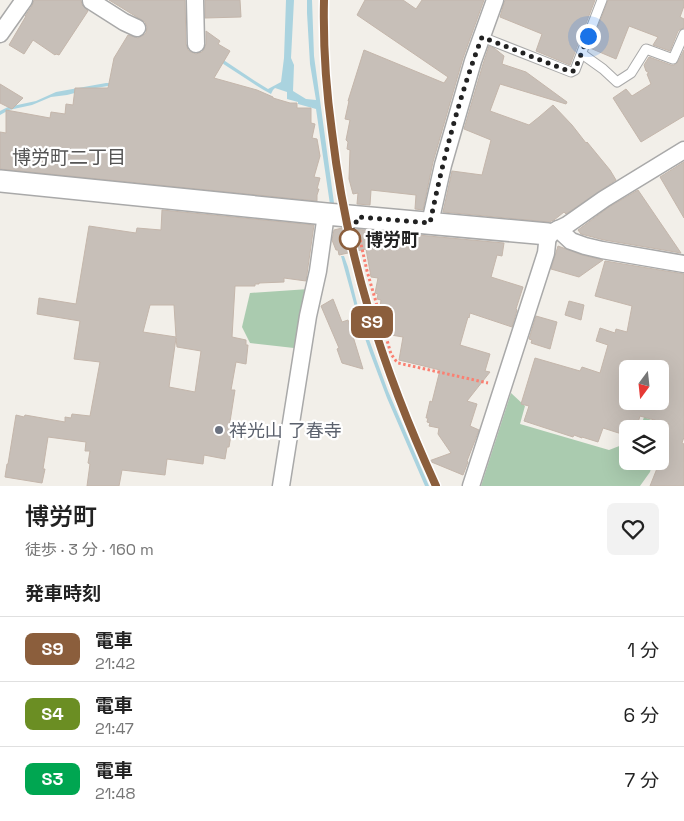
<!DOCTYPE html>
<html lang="ja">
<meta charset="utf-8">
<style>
body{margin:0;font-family:"Space Grotesk","Noto Sans JP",sans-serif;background:#f2f2f2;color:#222;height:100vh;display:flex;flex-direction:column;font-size:19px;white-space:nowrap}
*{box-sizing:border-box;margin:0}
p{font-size:16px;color:#767676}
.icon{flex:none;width:28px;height:28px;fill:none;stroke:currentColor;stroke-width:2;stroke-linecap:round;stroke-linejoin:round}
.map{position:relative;height:486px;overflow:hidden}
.sheet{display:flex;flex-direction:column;background:#fff;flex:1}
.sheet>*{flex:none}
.badge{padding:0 10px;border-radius:8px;font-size:18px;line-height:32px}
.needle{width:32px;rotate:195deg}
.tools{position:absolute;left:619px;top:360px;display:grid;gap:10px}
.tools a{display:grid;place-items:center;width:50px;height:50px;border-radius:8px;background:#fff;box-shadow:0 5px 20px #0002;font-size:25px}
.you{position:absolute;width:25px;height:25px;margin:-12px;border:4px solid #fff;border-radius:50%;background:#1a73e8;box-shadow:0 0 0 8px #1a73e833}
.map>.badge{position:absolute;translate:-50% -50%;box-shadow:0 0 0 2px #fff}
h2{padding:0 25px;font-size:19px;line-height:45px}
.round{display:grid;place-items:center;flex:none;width:52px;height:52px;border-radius:8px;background:#f2f2f2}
.headline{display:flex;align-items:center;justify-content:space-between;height:85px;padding:0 25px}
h1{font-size:24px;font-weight:600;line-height:38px}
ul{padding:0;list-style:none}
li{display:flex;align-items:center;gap:15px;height:65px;padding:0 25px;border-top:1px solid #e0e0e0}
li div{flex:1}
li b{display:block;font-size:19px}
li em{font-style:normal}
li .badge{min-width:55px;font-weight:700;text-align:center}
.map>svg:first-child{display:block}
.cemetery{fill:#aacbaf}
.water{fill:#aad3df}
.building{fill:#c7bfb8;stroke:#c4b6ab;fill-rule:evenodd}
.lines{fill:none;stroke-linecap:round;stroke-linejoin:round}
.service-casing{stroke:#a9a9a9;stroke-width:11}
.minor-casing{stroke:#a9a9a9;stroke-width:19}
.tertiary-casing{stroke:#a9a9a9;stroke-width:24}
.path{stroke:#fa8072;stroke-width:3;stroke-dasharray:2.5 2.5;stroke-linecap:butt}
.service{stroke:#fff;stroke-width:9}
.minor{stroke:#fff;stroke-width:16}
.tertiary{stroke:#fff;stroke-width:21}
.rail{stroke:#707070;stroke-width:4;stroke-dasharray:10 10;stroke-linecap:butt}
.line-casing{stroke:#fff;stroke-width:11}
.line{stroke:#8b5e3c;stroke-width:8}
.walk{stroke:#222;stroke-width:5;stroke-dasharray:0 9}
.stop-dot{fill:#fff;stroke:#8b5e3c;stroke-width:2.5}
.worship-dot{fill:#6b7280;stroke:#fff;stroke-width:2}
.labels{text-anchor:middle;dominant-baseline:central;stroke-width:4.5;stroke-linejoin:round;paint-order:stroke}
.stop-label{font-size:18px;font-weight:bold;fill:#222;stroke:#fff;text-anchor:start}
.worship-label{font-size:18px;fill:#5b616d;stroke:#fff;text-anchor:start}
.neighbourhood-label{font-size:19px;fill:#555;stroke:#fff}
</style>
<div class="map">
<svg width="684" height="486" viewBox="0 0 684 486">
<rect width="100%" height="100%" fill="#f2efe9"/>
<g class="cemetery">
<path d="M 309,289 L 294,348 L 250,343 L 242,327 L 250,293 Z"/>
<path d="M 511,393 L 525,406 L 520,424 L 609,450 L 627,443 L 628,461 L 653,461 L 650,472 L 640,486 L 481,486 Z"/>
<path d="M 644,417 L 664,425 L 660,439 L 660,429 L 640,429 Z"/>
</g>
<g class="water">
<path d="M 286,0 L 294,0 L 291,58 L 294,65 L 293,91 L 306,99 L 316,100 L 310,64 L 307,13 L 307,0 L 312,0 L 314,56 L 337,225 L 333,225 L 316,109 L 298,104 L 298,102 L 287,99 L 287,92 L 275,88 L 273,90 L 271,94 C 256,86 242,76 228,67 C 219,61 201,46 190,46 C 187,46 186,47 183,49 L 155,85 L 108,86 L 90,89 L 67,95 L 51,97 L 32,105 L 9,110 L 0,115 L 0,111 L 8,107 L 36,101 L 56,92 L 106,83 L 120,83 L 186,45 L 194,44 L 216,55 L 255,81 L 268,89 L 281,82 L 284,58 Z"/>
<path d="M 341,256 L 344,256 L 348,267 L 360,315 L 388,391 L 429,486 L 425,486 L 387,398 L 370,353 L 358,318 Z"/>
</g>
<g class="building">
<path d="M 34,0 L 81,0 L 82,5 L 88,11 L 59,55 L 56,54 L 55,55 L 33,40 L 24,54 L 9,45 L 26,16 L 25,16 L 32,6 Z"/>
<path d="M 109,0 L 185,0 L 186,44 L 188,50 L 191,52 L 196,54 L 202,52 L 204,49 L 206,44 L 206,31 L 220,41 L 218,44 L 230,51 L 214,78 L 257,90 L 273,97 L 273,98 L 290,103 L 297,103 L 297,108 L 311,108 L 311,123 L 315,124 L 312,138 L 317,139 L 320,156 L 314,177 L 320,178 L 317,189 L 319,189 L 317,195 L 317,201 L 0,169 L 0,132 L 6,133 L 6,110 L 50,118 L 51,112 L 65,114 L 66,104 L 73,105 L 75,88 L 108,88 L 114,58 L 128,35 L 138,38 L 142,36 L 146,33 L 147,27 L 145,22 Z"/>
<path d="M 205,0 L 240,0 L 241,17 L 205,18 Z"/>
<path d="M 365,0 L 403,0 L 416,9 L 422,0 L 484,0 L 463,58 L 433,162 L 423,210 L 415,209 L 416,195 L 371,190 L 370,205 L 357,204 L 358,193 L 353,194 L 349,179 L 350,150 L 347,149 L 348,142 L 346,140 L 350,120 L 345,119 L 349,101 L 348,101 L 364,50 L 444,83 L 448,77 L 357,15 Z"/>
<path d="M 505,0 L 595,0 L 570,65 L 536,51 L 542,34 L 500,17 Z"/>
<path d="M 608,0 L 684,0 L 684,6 L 680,17 L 684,19 L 684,28 L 681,29 L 678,31 L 670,51 L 653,45 L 658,37 L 629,26 L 616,59 L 590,48 Z"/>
<path d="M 489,46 L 494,48 L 504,56 L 502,64 L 526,72 L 567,102 L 566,104 L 500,84 L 490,111 L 529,125 L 539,117 L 553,105 L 572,125 L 586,143 L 587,142 L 610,170 L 616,180 L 566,214 L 564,212 L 554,220 L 549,222 L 443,212 L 452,171 L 482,175 L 491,140 L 464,129 L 483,64 Z"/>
<path d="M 684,50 L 684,116 L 641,142 L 613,98 L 626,89 L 632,96 L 651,84 L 647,74 L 649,73 L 646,71 L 644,65 L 649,57 L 671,65 L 674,65 L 678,62 Z"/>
<path d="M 0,84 L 23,98 L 12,109 L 0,103 Z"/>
<path d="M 684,162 L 684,218 L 660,177 Z"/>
<path d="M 638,190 L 681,253 L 604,240 L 581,234 L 578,230 L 609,207 Z"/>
<path d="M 162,210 L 314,225 L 306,281 L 284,278 L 284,282 L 259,283 L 259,284 L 255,284 L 255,286 L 235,286 L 232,337 L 246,340 L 246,345 L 248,345 L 246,364 L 236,362 L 231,390 L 235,390 L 229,428 L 232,429 L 229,447 L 227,447 L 225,459 L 204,455 L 203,464 L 167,459 L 165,475 L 122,470 L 119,486 L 87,486 L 90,464 L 88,463 L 90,451 L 85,451 L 86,442 L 48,437 L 43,469 L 45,469 L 42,483 L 5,477 L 7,464 L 8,464 L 16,415 L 24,417 L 25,415 L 65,422 L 65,417 L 71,418 L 72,414 L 90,416 L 100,362 L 74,359 L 80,321 L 37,314 L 39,298 L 76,304 L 89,226 L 136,233 L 137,228 L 161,230 ZM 150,305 L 174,305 L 176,337 L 143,332 ZM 176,338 L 177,347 L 201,351 L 195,392 L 169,387 Z"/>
<path d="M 342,228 L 504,243 L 502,256 L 497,255 L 491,277 L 523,287 L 516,309 L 517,310 L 512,327 L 470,313 L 469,318 L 468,317 L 460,345 L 490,354 L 485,371 L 490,372 L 467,401 L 477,404 L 470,426 L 479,430 L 467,461 L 468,462 L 463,475 L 429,461 L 451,453 L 438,434 L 439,428 L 429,426 L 430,423 L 427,422 L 428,418 L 426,418 L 430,401 L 432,402 L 440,370 L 399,360 L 403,337 L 391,335 L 393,321 L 385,323 L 380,307 L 381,300 L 377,299 L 378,294 L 375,293 L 378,278 L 371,277 L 366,249 L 339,255 L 338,250 L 336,250 L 332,240 L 334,230 Z"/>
<path d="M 558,246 L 582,255 L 603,260 L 579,277 L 551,269 Z"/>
<path d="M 605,261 L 684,274 L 684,437 L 682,443 L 684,444 L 684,486 L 650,486 L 658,466 L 659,461 L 660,461 L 660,456 L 669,424 L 640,416 L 636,429 L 628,429 L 628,436 L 603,428 L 598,442 L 582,437 L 582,438 L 574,435 L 573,437 L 524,421 L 529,406 L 521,404 L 535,358 L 580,371 L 582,367 L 600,373 L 608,345 L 596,341 L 600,328 L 615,333 L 616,329 L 627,332 L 632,306 L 595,296 ZM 628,369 L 660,369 L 660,401 L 628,401 Z"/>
<path d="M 333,299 L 342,322 L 348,320 L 363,369 L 342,363 L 337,349 L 339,348 L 321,306 Z"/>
<path d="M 569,301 L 584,305 L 581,320 L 565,315 Z"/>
<path d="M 536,316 L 557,322 L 550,349 L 531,343 L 532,340 L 529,339 Z"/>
</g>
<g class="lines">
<defs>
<g id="service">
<path d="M 482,37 L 571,72 L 575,70 L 602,0"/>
<path d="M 582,54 L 603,69 L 617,82 L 631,73 L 646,49 L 673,59 L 684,34"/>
</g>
<g id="minor">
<path d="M 92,0 L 91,1 L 124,22 L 137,28"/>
<path d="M 195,0 L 196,44"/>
<path d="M 0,34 L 24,0"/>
<path d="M 430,223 L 443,165 L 473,61 L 495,0"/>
<path d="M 558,229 L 571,241 L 585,246 L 602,250 L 684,264"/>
<path d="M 281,486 L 308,316 L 318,271 L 326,214"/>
<path d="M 471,486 L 546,253 L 548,234 L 567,225 L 604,199 L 684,150"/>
</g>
<path id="tertiary" d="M 0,181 L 326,214 L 548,234"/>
</defs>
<use href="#service" class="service-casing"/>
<use href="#minor" class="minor-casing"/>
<use href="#tertiary" class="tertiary-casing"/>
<path class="path" d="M 359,235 L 367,271 L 391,354 L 396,361 L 398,363 L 488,383"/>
<use href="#service" class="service"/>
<use href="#minor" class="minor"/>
<use href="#tertiary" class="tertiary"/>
<path class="rail" d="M 324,0 C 323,43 326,86 331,128 C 335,157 339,186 344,214 C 362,309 396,399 436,486"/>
</g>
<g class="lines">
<defs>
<path id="line" d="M 324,0 C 323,44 326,89 332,132 C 347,259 383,370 436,486"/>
</defs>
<use href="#line" class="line-casing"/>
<use href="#line" class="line"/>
<path class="walk" d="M 350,239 L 358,217 L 430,223 C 443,160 459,97 482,37 L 571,72 L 575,70 L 588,36"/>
</g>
<circle class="stop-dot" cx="350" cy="239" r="10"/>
<circle class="worship-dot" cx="219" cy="430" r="5"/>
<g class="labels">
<g class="stop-label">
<text x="365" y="239">博労町</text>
</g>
<g class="worship-label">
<text x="229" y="430">祥光山 了春寺</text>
</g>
<g class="neighbourhood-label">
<text x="69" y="157">博労町二丁目</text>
</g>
</g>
</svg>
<div class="tools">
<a><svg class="needle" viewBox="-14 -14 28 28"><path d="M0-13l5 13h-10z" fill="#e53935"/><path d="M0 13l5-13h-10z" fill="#767676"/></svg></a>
<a><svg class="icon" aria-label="layers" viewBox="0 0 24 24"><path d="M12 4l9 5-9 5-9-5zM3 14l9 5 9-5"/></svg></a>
</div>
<div class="you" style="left:588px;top:36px"></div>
<b class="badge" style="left:372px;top:322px;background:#8b5e3c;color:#fff">S9</b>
</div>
<section class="sheet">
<div class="headline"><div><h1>博労町</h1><p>徒歩 · 3 分 · 160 m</p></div><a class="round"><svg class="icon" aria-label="heart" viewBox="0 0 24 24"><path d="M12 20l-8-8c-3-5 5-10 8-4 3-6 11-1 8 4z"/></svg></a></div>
<h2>発車時刻</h2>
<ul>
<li><span class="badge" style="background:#8b5e3c;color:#fff">S9</span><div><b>電車</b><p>21:42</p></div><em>1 分</em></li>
<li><span class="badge" style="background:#6b8e23;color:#fff">S4</span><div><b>電車</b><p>21:47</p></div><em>6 分</em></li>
<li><span class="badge" style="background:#00a651;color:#fff">S3</span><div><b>電車</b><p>21:48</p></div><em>7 分</em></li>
</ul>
</section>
